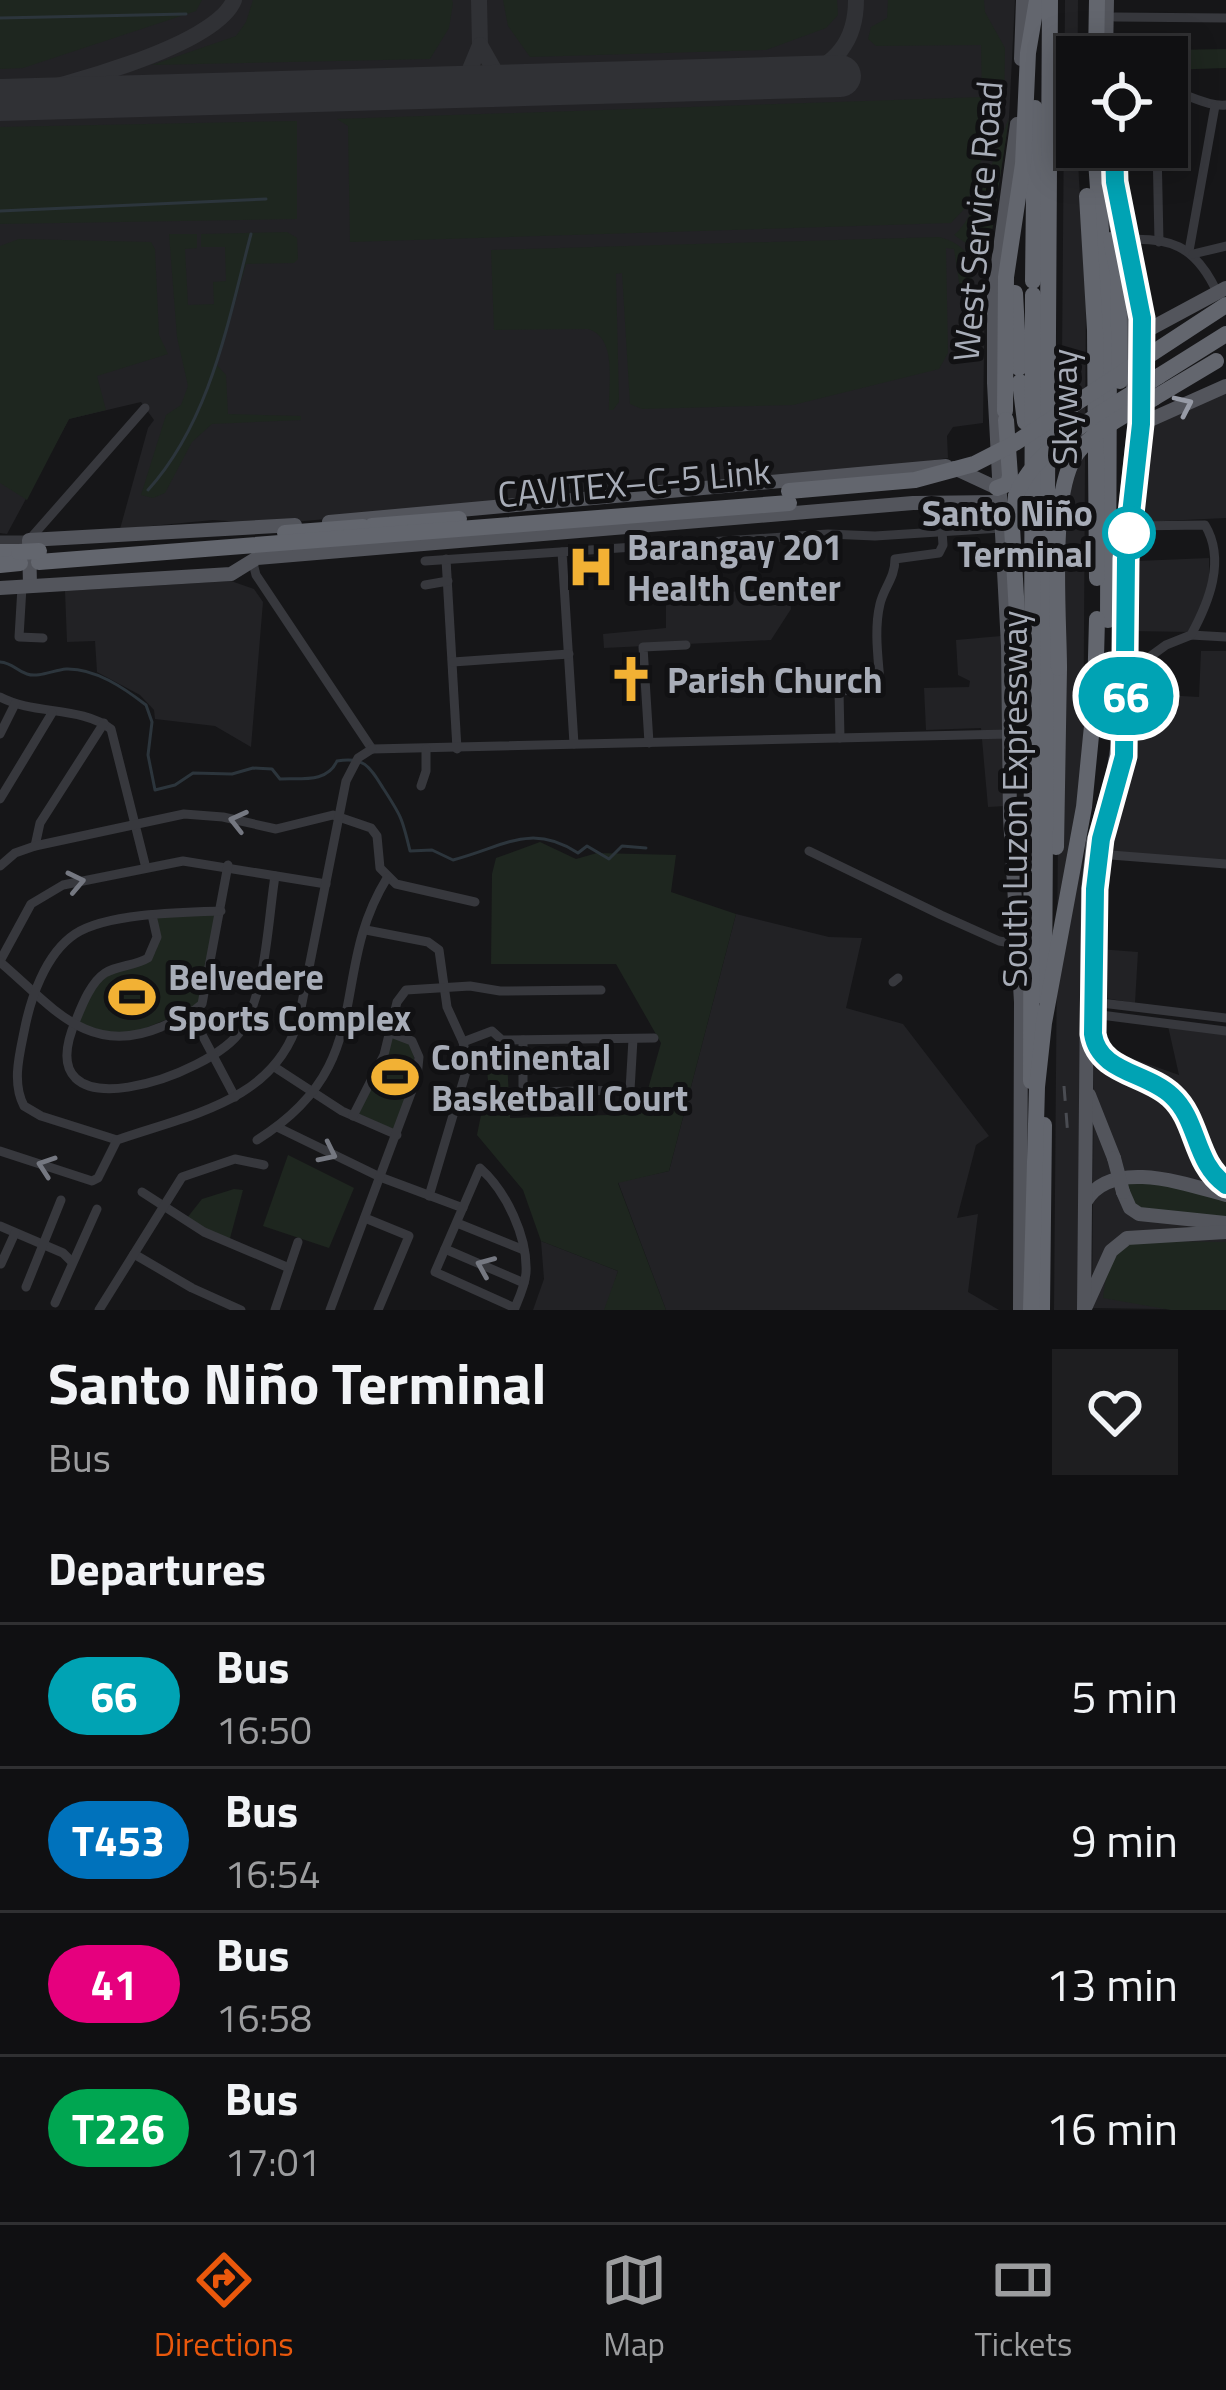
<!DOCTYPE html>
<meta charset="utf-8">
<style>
body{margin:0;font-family:"Titillium Web",sans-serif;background:#1e1e20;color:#f1f3f6;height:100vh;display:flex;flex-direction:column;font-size:45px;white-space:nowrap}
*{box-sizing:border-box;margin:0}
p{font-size:39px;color:#9c9d9f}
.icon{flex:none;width:66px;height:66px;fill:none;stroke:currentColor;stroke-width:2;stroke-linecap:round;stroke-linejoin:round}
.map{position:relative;height:1310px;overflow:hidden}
.side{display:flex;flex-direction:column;background:#101012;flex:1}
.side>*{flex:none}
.badge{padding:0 24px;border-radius:39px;font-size:42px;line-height:78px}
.tools{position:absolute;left:1056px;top:36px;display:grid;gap:24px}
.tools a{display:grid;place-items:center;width:132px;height:132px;border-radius:0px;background:#101012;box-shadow:0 6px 30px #0003,0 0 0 3px #303032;font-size:60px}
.map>.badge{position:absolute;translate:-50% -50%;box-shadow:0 0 0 6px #fff}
h2{padding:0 48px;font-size:45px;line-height:108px}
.round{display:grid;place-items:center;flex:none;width:126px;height:126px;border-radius:0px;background:#1e1e20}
.overview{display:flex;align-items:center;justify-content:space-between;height:204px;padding:0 48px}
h1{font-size:57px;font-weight:700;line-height:90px}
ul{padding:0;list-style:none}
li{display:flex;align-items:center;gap:36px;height:144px;padding:0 48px;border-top:3px solid #303032}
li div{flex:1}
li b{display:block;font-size:45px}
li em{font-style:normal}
li .badge{min-width:132px;font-weight:700;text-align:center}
.dock{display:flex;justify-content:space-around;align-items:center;height:168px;border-top:3px solid #303032;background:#101012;font-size:33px;color:#9c9d9f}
.dock a{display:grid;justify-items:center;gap:6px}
.dock .selected{color:#ea580c}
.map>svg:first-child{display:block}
.built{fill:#222225}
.green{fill:#1e261f}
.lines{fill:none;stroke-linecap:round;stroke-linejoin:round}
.stream{stroke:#2c353c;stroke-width:3}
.taxiway{stroke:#303135;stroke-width:16}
.runway{stroke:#303135;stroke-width:42}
.minor{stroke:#37383d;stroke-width:9}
.major{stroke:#53555c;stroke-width:14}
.highway{stroke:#63666e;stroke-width:16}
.rail{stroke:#4a4c52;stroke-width:3;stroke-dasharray:15 12;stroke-linecap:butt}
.major-bridge{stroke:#53555c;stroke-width:14}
.highway-bridge{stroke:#63666e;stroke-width:16}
.oneway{stroke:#979ba6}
.oneway2{stroke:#757881}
.line-casing{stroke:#fff;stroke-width:27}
.line{stroke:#00a3b4;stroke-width:18}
.stop-dot{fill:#fff;stroke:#00a3b4;stroke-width:6}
.labels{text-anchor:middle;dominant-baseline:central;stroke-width:10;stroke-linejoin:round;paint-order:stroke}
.street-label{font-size:36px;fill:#a8adb8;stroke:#111113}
.stop-label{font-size:36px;font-weight:bold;fill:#a8adb8;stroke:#111113;text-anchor:end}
.poi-label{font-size:36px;font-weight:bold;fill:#a8adb8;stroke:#111113;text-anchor:start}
</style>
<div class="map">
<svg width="1226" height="1310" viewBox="0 0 1226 1310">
<rect width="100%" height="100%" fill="#161618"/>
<g class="built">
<path d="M 0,0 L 1015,0 L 1009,118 L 985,277 L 983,423 L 953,427 L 947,436 L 948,458 L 889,467 L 272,524 L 213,520 L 120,529 L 148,428 L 154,420 L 141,402 L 69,419 L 7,534 L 0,533 Z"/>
<path d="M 1065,0 L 1078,0 L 1077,147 L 1086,294 L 1080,1310 L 1054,1310 Z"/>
<path d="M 1226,390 L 1226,518 L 1143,522 L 1146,432 L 1153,423 Z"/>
<path d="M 1209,558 L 1209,594 L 1192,632 L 1128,631 L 1129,568 L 1137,561 Z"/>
<path d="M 231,581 L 254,589 L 263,602 L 251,747 L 215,726 L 155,719 L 154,710 L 140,695 L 97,672 L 95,641 L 67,642 L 65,591 Z"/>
<path d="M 788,586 L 791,609 L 771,640 L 604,648 L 603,634 L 666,628 L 666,600 L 721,598 L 721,593 Z"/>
<path d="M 1001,636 L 1005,806 L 988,807 L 981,728 L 926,730 L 924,688 L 969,687 L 970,681 L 958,675 L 956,640 Z"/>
<path d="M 1201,651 L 1226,651 L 1226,861 L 1108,851 L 1104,846 L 1126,763 L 1130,693 L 1199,697 Z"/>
<path d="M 736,914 L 829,937 L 862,938 L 846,1008 L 903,1024 L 989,1136 L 976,1145 L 957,1218 L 978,1214 L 968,1292 L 999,1310 L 666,1310 L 618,1182 L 669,1171 Z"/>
<path d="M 1099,949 L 1138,952 L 1135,1003 L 1098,997 Z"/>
<path d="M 1168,1026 L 1226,1035 L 1226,1310 L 1092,1308 L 1094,1045 L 1179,1075 Z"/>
<path d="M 541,1241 L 618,1271 L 606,1310 L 533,1310 L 544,1279 Z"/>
</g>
<g class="green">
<path d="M 0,0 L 202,0 L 196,11 L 23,68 L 0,69 Z"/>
<path d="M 253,0 L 452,0 L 453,3 L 449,28 L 430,59 L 152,65 L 236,36 L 246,22 Z"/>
<path d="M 503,0 L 837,0 L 838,15 L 826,28 L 766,50 L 530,57 L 508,26 Z"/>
<path d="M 888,0 L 984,0 L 985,12 L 1005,48 L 1004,112 L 974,176 L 967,206 L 951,223 L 350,242 L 348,126 L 337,119 L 982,97 L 981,45 L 876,46 L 868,39 L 871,27 L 887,18 Z"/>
<path d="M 1226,49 L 1226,68 L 1167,70 L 1167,57 L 1120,57 L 1120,51 Z"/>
<path d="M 1009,118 L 985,277 L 976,250 L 954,235 C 976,219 997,148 1009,118 Z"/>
<path d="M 297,121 L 297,219 L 0,224 L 0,127 Z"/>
<path d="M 287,232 L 297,238 L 298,259 L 294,263 L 246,264 L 217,365 L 226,375 L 228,414 L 301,416 L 301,420 L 212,424 L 192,442 L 165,493 L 153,498 L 141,495 L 166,415 L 181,405 L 188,386 L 177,337 L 169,234 L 197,234 L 197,248 L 185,249 L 188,305 L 214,304 L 213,282 L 226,281 L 225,247 L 201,247 L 201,234 Z"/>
<path d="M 939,237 C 967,244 976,261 970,289 L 960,288 L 954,249 L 946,248 L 948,353 L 939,369 L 793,405 L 642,409 L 630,404 L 622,273 L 616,274 L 619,402 L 613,410 L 609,410 C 608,384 618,338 588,329 L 494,330 L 491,250 Z"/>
<path d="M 19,239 L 151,242 L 155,249 L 159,335 L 168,354 L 97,376 L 106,410 L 69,419 L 27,500 L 0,483 L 0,246 Z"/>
<path d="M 540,842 L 576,859 L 597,853 L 676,855 L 671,892 L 736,914 L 669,1171 L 618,1183 L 666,1310 L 604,1310 L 618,1271 L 541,1241 L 523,1190 L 477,1135 L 488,1080 L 486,1061 L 507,1060 L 510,1118 L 641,1114 L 661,1043 L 616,964 L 491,964 L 492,874 L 496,858 Z"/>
<path d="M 213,915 L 217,919 L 204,993 L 195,1008 L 123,1037 L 77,1023 C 85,1007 92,984 110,974 C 145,955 163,972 157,917 Z"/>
<path d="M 393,1036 L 411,1045 C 422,1074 405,1103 395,1130 L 358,1114 Z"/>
<path d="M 288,1155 L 354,1188 L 329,1248 L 263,1226 Z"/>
<path d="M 1142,1180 L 1226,1199 L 1226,1219 L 1147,1210 L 1132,1204 L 1126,1183 Z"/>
<path d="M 234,1189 L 243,1190 L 229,1242 L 187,1218 L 202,1199 Z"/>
<path d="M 1133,1241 L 1226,1242 L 1226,1310 L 1171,1310 L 1103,1298 C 1106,1272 1110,1256 1133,1241 Z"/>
</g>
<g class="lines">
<g class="stream">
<path d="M 0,18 L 186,14"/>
<path d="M 0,211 L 266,199"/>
<path d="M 148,490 C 211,420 228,321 251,234"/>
<path d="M 0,662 C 13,663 15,670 27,674 C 38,678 54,670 66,669 C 95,668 124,688 146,705 L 152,722 L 148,755 L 155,790 L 175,785 L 193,773 L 232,774 L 253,768 L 272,769 L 280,779 C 302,778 327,783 337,761 C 364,756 370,767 383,788 C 401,816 402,817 410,851 L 432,850 L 453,860 C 504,847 530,822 578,853 L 587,846 L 609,859 L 622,846 L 646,848"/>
</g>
<g class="taxiway">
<path d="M 479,0 L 480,45"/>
<path d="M 796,77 C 836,67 856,40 856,0"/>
<path d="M 438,88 L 468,74 L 480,45 L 497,75 L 525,85"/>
<path d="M 0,100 C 51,89 215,48 234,0"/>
</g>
<path class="runway" d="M 0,100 L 840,76"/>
<g class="minor">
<path d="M 1115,17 L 1226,18"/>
<path d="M 1167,90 C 1187,93 1207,107 1226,105"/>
<path d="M 1157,147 L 1159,242"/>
<path d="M 1119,240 C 1170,236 1195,245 1217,292"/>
<path d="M 1189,251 L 1215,106"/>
<path d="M 1193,254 L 1226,246"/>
<path d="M 0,540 L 29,540 L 145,408"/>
<path d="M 562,552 L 574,744"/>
<path d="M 257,558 L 253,563 L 256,575 L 372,749"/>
<path d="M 446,559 L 457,749"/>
<path d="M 425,561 L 828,534 L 875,536 L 1001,528"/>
<path d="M 425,585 L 448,581"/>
<path d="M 22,587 L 19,637 L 43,638"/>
<path d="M 1191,635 L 1226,637"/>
<path d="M 453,662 L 569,654"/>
<path d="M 1126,674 L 1166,645 L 1191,635 C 1209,602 1226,560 1205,525 L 1130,526"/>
<path d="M 0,697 C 34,715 81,706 111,729 L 146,868"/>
<path d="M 0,734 L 15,704"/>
<path d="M 840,738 L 839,691 L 874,689 L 880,682 C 878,656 874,629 880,604 C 884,587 895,578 895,559 L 939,553 L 943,545 L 942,531"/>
<path d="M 649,743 L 643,647 L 686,645"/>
<path d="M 372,749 L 1009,734"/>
<path d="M 421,786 L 426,771 L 426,749"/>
<path d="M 0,799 L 52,713"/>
<path d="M 35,846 L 40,823 L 104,723"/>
<path d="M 809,851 L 941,915 L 999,941 L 1017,944"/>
<path d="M 1098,854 L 1226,864"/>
<path d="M 0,866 L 15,853 L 35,846 L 184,814 L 223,817 L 276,829 L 333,815 L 371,828 L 377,836 L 380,868 L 396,884 L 475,902"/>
<path d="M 152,915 L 157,937 L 148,958 C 135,966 118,965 105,973 C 91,982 82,1005 76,1020 C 24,1139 212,1077 242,1029 C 266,991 268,920 275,876"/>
<path d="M 366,930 L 428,942 L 439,950 L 447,1007 L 463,1042 L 468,1065 L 429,1196"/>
<path d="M 0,961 L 31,904 L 63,885 L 183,861 L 326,884"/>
<path d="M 0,962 C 52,1006 88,1058 161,1027 C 176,1020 190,1015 202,1004 L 228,865"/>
<path d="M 893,982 L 898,978"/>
<path d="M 1093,1002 L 1226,1018"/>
<path d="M 191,1014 L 235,1097"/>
<path d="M 1093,1014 L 1226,1031"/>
<path d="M 523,1040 L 523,1086 L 528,1092 L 630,1090 L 633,1039"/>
<path d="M 463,1042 L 492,1031 L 502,1040 L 654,1038"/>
<path d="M 276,1068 L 342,1111 L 397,1135"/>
<path d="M 353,1116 L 384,1055 L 397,1002 L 406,990 L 470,986 L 500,991 L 601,990"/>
<path d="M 277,1127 L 380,1177 L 463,1208"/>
<path d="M 117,1140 L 41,1116 L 24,1106 C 12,1084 19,1056 24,1032 C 30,1000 45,954 75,934 C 106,913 184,912 221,911"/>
<path d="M 257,1140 C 380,1063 326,977 387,878"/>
<path d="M 0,1151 L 92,1181 L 98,1178 L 117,1140 C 188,1115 276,1102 299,1018 L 346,781 L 358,758 L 372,749"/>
<path d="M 142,1192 L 204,1232 L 289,1268"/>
<path d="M 365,1218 L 409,1236 L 378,1310"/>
<path d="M 457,1223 L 524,1250"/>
<path d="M 0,1226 L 63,1253 L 72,1262"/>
<path d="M 445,1249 L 524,1283"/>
<path d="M 134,1254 L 192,1288 L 241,1310"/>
<path d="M 1,1264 L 15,1233"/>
<path d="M 26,1287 L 61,1200"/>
<path d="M 55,1303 L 97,1209"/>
<path d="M 99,1310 L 182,1177 L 235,1159 L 264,1165"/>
<path d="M 275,1310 L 298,1242"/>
<path d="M 330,1310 L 417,1077 L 419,1057 L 412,1041 L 391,1033"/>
<path d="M 514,1310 C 519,1298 525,1286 526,1273 C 528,1237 506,1191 480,1168 L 435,1272 L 515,1308"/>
</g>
<g class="major">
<path d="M 1106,57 L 1107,0"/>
<path d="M 1021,59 L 1023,0"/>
<path d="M 1017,124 L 994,293 L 994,383 L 1008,646 L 1010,817 L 1021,1002 L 1020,1310"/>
<path d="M 1133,338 L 1226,288"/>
<path d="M 1134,427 L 1226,386"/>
<path d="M 954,468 L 997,488"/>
<path d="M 329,522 L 946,466"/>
<path d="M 30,586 L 29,540 L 295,525"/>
<path d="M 0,588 L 231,574 L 257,558 L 913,503 L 998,502"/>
<path d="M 1093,1029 L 1102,1056 L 1176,1100 L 1206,1165 L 1226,1185"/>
<path d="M 1089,1095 L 1114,1158"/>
<path d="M 1123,1192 L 1130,1208 L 1139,1214 L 1226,1223"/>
<path d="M 1086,1201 C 1112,1157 1188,1185 1226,1195"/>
<path d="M 1086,1306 L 1111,1251 L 1127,1238 L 1226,1232"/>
<path d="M 1084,1310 L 1088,889 L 1093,842 L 1113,774 L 1119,737 L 1120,559 L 1134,427 L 1131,295 L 1109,192 L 1107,147"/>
</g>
<g class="highway">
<path d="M 1096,57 L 1097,0"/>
<path d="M 1095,147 L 1109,340 L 1108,620"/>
<path d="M 1087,196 L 1095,330 L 1097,578"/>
<path d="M 1111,240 L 1118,273 L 1120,381"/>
<path d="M 1033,281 L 1035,108"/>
<path d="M 1015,293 L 1019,368"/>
<path d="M 1159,376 L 1226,334"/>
<path d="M 1020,382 L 1025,422"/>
<path d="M 1154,398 L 1216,361"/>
<path d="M 1005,411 L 1006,277 L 1023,164 L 1028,53 L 1037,0"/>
<path d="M 997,488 L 1008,484 L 1010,476 L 1006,420"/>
<path d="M 1016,496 L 1012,527 L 1022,701"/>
<path d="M 372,526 L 459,519"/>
<path d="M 285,533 L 363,527"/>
<path d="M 0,552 L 19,552"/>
<path d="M 39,562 L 789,503"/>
<path d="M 0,565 L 20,563"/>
<path d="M 1056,847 L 1059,668"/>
<path d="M 1044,997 L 1050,0"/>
<path d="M 1031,1081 L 1033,295"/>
<path d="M 1042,1310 L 1044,1125"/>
</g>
<path class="rail" d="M 1064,1086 L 1068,1137"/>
<path class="major-bridge" d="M 1114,1158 L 1123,1192"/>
<g class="highway-bridge">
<path d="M 789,491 L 915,480 L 974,464 L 1015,443 L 1226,305"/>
<path d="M 1016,496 C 1034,445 1115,406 1159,376"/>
<path d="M 19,552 L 39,551"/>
<path d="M 1059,668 C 1059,617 1048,492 1077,453 C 1096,428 1129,414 1154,398"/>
<path d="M 1031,1310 L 1037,1087 L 1044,1023 L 1084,807 L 1095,695 L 1097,619"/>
</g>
</g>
<defs><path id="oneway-chevron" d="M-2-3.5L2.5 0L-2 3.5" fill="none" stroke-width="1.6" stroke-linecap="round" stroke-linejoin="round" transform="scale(3)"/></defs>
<use class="oneway" href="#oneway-chevron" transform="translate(1184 405) rotate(-25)"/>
<g class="oneway2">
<use href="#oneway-chevron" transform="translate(238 821) rotate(-166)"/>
<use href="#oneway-chevron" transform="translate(76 882) rotate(-12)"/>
<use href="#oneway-chevron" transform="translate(328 1153) rotate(26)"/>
<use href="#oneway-chevron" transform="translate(46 1166) rotate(-161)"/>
<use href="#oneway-chevron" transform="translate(485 1266) rotate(-157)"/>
</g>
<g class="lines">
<defs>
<path id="line" d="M 1114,147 L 1115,182 L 1142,318 L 1141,424 L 1126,559 L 1124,756 L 1101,839 L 1095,889 L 1093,1034 C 1099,1073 1147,1072 1172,1096 C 1199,1121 1194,1163 1226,1185"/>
</defs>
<use href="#line" class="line-casing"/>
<use href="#line" class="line"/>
</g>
<defs>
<symbol id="hospital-bare" viewBox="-9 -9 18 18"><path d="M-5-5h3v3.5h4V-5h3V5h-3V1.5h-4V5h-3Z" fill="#f2b134" stroke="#111113" stroke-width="2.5" paint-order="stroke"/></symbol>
<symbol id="church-bare" viewBox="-9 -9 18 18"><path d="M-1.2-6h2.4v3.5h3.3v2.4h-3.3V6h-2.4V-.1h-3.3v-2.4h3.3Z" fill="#f2b134" stroke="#111113" stroke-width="2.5" paint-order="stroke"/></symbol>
<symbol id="stadium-bare" viewBox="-9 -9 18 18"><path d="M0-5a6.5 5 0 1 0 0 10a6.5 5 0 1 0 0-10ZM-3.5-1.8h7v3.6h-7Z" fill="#f2b134" stroke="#111113" stroke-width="2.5" paint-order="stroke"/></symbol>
</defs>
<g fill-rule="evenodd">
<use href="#hospital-bare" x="558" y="534" width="66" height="66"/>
<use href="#church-bare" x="598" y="646" width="66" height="66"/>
<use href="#stadium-bare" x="99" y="964" width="66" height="66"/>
<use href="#stadium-bare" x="362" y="1044" width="66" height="66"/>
</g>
<circle class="stop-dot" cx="1129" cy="533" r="24"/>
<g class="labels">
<g class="street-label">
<text transform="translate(977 221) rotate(-85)">West Service Road</text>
<text transform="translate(1063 407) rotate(-90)">Skyway</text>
<text transform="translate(634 482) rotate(-5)">CAVITEX–C-5 Link</text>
<text transform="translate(1013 799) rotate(-90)">South Luzon Expressway</text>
</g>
<g class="stop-label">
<text x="1093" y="512">Santo Niño<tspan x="1093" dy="41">Terminal</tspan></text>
</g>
<g class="poi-label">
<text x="627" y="546">Barangay 201<tspan x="627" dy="41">Health Center</tspan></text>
<text x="667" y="679">Parish Church</text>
<text x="168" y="976">Belvedere<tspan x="168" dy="41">Sports Complex</tspan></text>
<text x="431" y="1056">Continental<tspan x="431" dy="41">Basketball Court</tspan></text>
</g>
</g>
</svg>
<div class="tools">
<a><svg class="icon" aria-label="locate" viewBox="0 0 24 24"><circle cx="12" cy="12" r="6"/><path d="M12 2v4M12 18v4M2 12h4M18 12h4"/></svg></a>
</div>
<b class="badge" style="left:1126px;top:696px;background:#00a3b4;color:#fff">66</b>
</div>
<section class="side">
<div class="overview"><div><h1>Santo Niño Terminal</h1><p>Bus</p></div><a class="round"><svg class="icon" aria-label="heart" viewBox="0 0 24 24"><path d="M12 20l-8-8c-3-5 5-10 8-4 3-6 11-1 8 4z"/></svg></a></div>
<h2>Departures</h2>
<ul>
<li><span class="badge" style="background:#00a3b4;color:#fff">66</span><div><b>Bus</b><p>16:50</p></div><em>5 min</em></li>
<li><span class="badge" style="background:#0072bc;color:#fff">T453</span><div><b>Bus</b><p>16:54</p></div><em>9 min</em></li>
<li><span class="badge" style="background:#e6007e;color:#fff">41</span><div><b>Bus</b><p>16:58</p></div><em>13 min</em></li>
<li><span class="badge" style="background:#00a651;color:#fff">T226</span><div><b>Bus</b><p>17:01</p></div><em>16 min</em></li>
</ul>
</section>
<nav class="dock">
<a class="selected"><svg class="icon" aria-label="directions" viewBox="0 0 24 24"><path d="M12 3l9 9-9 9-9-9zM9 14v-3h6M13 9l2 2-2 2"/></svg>Directions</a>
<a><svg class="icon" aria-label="map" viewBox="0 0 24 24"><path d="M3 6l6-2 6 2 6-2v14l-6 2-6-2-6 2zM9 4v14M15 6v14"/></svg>Map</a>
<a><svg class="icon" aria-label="tickets" viewBox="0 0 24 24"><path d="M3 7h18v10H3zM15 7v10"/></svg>Tickets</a>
</nav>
